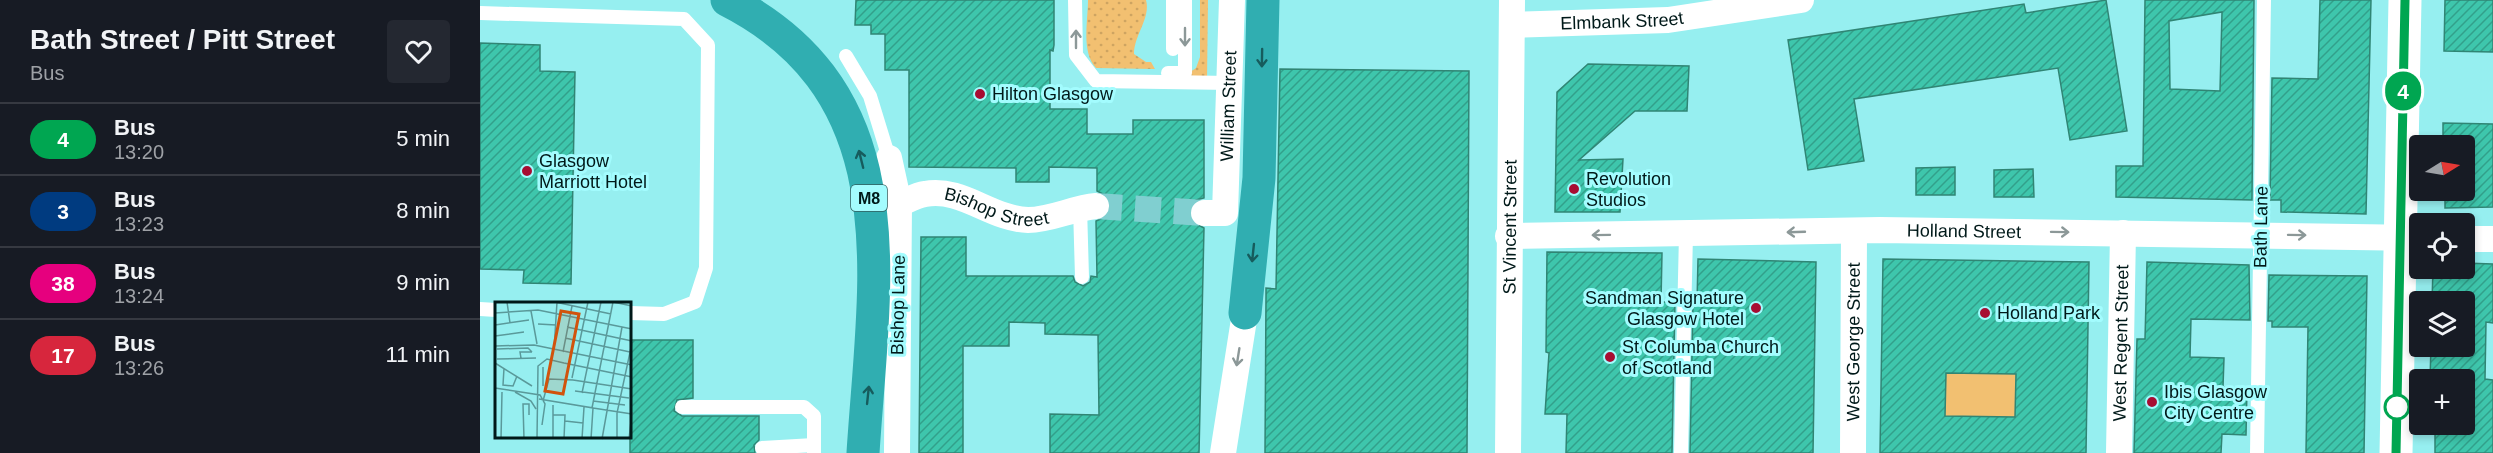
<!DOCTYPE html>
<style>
body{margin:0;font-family:Arial,sans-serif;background:#242831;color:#f1f3f6;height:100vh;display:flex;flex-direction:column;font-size:22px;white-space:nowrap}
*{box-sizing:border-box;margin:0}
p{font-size:20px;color:#9ea1a6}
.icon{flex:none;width:33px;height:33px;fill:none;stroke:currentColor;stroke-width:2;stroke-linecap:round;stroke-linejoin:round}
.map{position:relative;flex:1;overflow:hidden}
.details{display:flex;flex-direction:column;background:#171b24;width:480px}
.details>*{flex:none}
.badge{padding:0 12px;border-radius:20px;font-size:21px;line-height:39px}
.needle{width:39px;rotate:79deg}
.buttons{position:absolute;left:1929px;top:135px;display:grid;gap:12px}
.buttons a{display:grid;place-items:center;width:66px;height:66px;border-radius:6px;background:#171b24;box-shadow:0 3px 9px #0003;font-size:30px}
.map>.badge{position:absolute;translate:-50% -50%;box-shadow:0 0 0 3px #fff}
.round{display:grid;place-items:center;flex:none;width:63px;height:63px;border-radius:6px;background:#242831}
.headline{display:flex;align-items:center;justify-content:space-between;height:102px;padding:0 30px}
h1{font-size:28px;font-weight:700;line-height:45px}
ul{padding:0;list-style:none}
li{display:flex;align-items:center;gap:18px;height:72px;padding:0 30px;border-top:2px solid #363941}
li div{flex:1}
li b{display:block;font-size:22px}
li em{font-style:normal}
li .badge{min-width:66px;font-weight:700;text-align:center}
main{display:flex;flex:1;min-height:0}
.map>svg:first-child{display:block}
.grass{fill:url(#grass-dots)}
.green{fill:#f2c071}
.building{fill:url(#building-hatch);stroke:#308574;stroke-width:1.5;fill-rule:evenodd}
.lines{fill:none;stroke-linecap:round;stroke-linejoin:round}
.minor-tunnel{stroke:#80cfd0;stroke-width:26;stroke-dasharray:26 13;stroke-linecap:butt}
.service{stroke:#fff;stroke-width:14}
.minor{stroke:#fff;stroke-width:26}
.tertiary{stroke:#fff;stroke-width:33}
.motorway{stroke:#30aeb1;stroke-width:33}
.oneway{stroke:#8c9898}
.oneway2{stroke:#165c5d}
.line-casing{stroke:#fff;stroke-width:14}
.line{stroke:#00a651;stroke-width:9}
.poi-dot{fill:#a70d32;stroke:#a3fcfe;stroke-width:2}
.stop-dot{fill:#fff;stroke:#00a651;stroke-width:3}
.labels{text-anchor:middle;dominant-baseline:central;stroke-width:6;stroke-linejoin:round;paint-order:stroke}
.shield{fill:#a3fcfe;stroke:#315d5e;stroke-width:1.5}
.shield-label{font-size:16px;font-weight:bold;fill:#001919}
.street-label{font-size:18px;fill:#001919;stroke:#a3fcfe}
.poi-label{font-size:18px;fill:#001919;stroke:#a3fcfe;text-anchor:start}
.inset-road{fill:none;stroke:#5a999a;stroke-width:1.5}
.view{fill:#d1530d;fill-opacity:0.15;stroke:#d1530d;stroke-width:3}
.inset-edge{fill:none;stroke:#001919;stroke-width:3}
</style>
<main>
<section class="details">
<div class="headline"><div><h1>Bath Street / Pitt Street</h1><p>Bus</p></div><a class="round"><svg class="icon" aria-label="heart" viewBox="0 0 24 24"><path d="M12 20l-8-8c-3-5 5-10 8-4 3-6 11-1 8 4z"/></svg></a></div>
<ul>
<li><span class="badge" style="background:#00a651;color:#fff">4</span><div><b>Bus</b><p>13:20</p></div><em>5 min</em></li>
<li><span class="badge" style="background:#003b80;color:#fff">3</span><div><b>Bus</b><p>13:23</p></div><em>8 min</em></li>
<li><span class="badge" style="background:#e6007e;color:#fff">38</span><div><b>Bus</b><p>13:24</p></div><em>9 min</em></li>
<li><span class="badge" style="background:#d7263d;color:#fff">17</span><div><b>Bus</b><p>13:26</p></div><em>11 min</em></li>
</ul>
</section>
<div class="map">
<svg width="2013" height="453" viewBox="0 0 2013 453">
<defs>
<pattern id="grass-dots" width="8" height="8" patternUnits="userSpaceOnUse" patternTransform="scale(1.5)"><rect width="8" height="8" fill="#f2c071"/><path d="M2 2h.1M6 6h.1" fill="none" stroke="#cea461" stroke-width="1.8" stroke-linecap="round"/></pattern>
<pattern id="building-hatch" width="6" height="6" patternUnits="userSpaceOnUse" patternTransform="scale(1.5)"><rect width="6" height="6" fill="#3ec6ac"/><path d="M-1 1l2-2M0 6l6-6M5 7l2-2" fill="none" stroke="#32a08b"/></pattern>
</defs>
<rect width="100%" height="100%" fill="#96eff0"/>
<g class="grass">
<path d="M 608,0 L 666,0 C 671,18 654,35 654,54 L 666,62 L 671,62 L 675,69 L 616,68 C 601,52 608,21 608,0 Z"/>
<path d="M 720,0 L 728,0 L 727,81 L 700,79 L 716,68 L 720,57 Z"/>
</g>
<path class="green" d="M 1448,364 L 1536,374 L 1535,417 L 1465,416 Z"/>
<g class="building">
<path d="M 376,0 L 574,0 L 574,45 L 573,51 L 570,50 L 570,109 L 607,109 L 607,134 L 653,134 L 653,120 L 724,120 L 724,198 L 716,200 L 709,212 L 711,221 L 724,228 L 719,453 L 570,453 L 570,414 L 619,415 L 618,335 L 565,334 L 565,323 L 529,322 L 529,346 L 483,346 L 483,453 L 439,453 L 441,237 L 486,237 L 486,276 L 593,276 L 595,282 L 603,286 L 610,282 L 611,276 L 617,277 L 616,221 L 626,217 L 631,205 L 627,196 L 617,191 L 617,168 L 569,167 L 569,182 L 536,182 L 536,168 L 429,167 L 429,70 L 405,70 L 405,34 L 391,34 L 391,25 L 375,25 Z"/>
<path d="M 1626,0 L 1647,131 L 1590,140 L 1578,68 L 1374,99 L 1384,161 L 1328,170 L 1308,40 L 1544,4 L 1546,13 Z"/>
<path d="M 1665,0 L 1774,0 L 1772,200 L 1636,197 L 1636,166 L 1663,166 ZM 1742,12 L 1740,91 L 1690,89 L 1689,21 Z"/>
<path d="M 1840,0 L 1891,0 L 1886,214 L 1801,212 L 1801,200 L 1790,200 L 1792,78 L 1838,79 Z"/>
<path d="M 1965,0 L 2013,0 L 2013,52 L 1964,51 Z"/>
<path d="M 0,43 L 60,45 L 60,71 L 95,72 L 91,284 L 43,283 L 44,270 L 0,269 Z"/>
<path d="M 1108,64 L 1209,66 L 1207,111 L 1155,111 L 1099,160 L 1143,159 L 1140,212 L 1075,212 L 1077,92 Z"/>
<path d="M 800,69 L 989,71 L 987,453 L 785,453 L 786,296 L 786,288 L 796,289 Z"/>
<path d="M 1963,123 L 2013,124 L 2013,207 L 1965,208 L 1965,190 L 1984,190 L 1984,146 L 1963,146 Z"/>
<path d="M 1475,167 L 1475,195 L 1436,195 L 1436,168 Z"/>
<path d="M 1553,169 L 1554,197 L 1514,197 L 1514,170 Z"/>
<path d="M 1067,252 L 1182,253 L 1181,302 L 1195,302 L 1192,453 L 1086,453 L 1087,414 L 1065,414 L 1069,353 L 1066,352 Z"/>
<path d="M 1218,259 L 1336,262 L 1333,453 L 1210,453 L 1213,303 L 1217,303 Z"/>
<path d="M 1403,259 L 1609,262 L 1606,453 L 1400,453 ZM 1466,373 L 1536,374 L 1535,417 L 1465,416 Z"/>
<path d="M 1667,262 L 1769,265 L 1770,320 L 1711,319 L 1710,357 L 1744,358 L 1743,387 L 1767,388 L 1766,435 L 1742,434 L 1741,453 L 1654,453 L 1657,339 L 1665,339 Z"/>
<path d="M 1984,263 L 2013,264 L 2013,323 L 2006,322 L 2005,379 L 2013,380 L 2013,453 L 1955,453 L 1955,424 L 1984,424 L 1984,380 L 1950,380 L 1951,346 L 1984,346 L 1984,302 L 1952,302 L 1953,268 L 1984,268 Z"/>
<path d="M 1789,275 L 1887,276 L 1884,453 L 1826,453 L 1828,327 L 1792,327 L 1792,321 L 1788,321 Z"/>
<path d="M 150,340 L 213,340 L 213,398 L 197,400 L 194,411 L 202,416 L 279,416 L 279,440 L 274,445 L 275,453 L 150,453 Z"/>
</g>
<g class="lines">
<path class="minor-tunnel" d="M 616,206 L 724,213"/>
<g class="service">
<path d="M 595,0 L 596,55 L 616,81 L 751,83"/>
<path d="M 0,13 L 204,19 L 228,45 L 226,268 L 215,302 L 184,314 L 150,313"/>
<path d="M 693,49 L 693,0"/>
<path d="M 366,56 L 390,96 L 409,158"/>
<path d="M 688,73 L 705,73 L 705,0"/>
<path d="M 600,207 L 602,277"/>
<path d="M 0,309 L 16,310"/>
<path d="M 202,407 L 324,407 L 334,416 L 334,453"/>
<path d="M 282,448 L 334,445"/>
<path d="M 1201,453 L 1206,234"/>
<path d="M 1777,453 L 1784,0"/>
</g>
<g class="minor">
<path id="s1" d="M 1032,25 L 1188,20 L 1321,0"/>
<path d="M 409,158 L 419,204 L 417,453"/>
<path id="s2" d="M 419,204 C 427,201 436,195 445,194 C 482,187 511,219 548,220 C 571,220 593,208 616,206"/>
<path id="s3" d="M 724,213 L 745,213 L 752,0"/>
<path id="s4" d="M 1028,236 L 1400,230 L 1940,238"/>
<path d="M 1984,239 L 2013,239"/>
<path d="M 743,453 L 765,313"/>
<path id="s5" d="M 1028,453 L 1032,0"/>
<path id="s6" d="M 1373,453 L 1374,231"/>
<path id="s7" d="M 1639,453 L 1643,233"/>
</g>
<path class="tertiary" d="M 1916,453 L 1925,0"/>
<g class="motorway">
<path d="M 247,0 C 432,94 394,280 383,453"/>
<path d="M 765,313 L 779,178 L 783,0"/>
</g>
</g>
<defs><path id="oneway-shaft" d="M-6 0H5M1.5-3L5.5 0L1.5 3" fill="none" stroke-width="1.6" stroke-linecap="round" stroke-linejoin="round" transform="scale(1.5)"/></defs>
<g class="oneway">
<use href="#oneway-shaft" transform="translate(705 37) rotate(90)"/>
<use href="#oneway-shaft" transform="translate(596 39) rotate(-90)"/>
<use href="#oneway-shaft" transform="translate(1316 232) rotate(178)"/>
<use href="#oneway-shaft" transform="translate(1580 232) rotate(1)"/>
<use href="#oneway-shaft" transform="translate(1121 235) rotate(179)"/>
<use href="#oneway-shaft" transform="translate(1817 235) rotate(1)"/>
<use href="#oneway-shaft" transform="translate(758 357) rotate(99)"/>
</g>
<g class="oneway2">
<use href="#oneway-shaft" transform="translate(782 58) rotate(91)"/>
<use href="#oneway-shaft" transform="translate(381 159) rotate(-104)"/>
<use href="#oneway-shaft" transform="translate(773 253) rotate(96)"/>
<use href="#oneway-shaft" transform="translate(388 395) rotate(-84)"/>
</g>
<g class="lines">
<defs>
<path id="line" d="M 1916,453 L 1925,0"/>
</defs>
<use href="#line" class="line-casing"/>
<use href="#line" class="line"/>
</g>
<g class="poi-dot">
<circle cx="500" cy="94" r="6"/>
<circle cx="47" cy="171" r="6"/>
<circle cx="1094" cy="189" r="6"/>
<circle cx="1276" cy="308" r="6"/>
<circle cx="1505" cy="313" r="6"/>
<circle cx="1130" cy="357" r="6"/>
<circle cx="1672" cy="402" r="6"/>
</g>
<circle class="stop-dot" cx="1917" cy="407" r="12"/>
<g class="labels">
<rect class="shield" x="371" y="185" width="36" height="26" rx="4.5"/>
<g class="shield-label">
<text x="389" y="198">M8</text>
</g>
<g class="street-label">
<text stroke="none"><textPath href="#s1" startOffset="110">Elmbank Street</textPath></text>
<text stroke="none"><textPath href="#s3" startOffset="128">William Street</textPath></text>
<text stroke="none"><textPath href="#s2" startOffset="102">Bishop Street</textPath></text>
<text stroke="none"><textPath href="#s5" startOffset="226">St Vincent Street</textPath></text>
<text transform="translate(1781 227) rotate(-89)">Bath Lane</text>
<text stroke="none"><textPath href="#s4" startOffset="456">Holland Street</textPath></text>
<text transform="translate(418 305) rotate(-89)">Bishop Lane</text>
<text stroke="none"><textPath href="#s6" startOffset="111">West George Street</textPath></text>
<text stroke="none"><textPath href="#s7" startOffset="110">West Regent Street</textPath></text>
</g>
<g class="poi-label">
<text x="512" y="94">Hilton Glasgow</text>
<text x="59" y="161">Glasgow<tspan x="59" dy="21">Marriott Hotel</tspan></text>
<text x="1106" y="179">Revolution<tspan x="1106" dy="21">Studios</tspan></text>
<text x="1264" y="298" text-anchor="end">Sandman Signature<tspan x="1264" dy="21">Glasgow Hotel</tspan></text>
<text x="1517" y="313">Holland Park</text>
<text x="1142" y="347">St Columba Church<tspan x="1142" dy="21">of Scotland</tspan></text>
<text x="1684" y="392">Ibis Glasgow<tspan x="1684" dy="21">City Centre</tspan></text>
</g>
</g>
<g transform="translate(15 302)">
<rect width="136" height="136" fill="#96eff0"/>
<path class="inset-road" d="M 12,0 L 15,21M 60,0 L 116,12M 118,0 L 137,4M 36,9 L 42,42M 0,11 L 43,8 L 137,27M 43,22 L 61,23M 0,23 L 34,18M 72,25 L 137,39M 0,34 L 29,30M 70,36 L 135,50M 0,44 L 39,43 L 137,63M 2,47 L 33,46 L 37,50M 59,48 L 62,0M 68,50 L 77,4M 26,56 L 25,50 L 37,50M 2,57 L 41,56M 0,61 L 37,84M 69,61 L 137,75M 48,65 L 48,84M 9,66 L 8,83 L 18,84 L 22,74M 77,76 L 93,0M 78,78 L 137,87M 0,86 L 45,93 L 50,102 L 47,123M 80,89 L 134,96M 20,90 L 36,99 L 41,107M 87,91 L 106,0M 44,97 L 98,106 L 96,137M 48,99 L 54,77 L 78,78M 98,99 L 130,103M 97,106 L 118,0M 98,106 L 137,112M 58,113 L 70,113 L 69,137M 70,119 L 88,121M 6,137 L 7,90M 29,137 L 28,102 L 34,102 L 34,113M 42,137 L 43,64 L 52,57 L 69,61M 58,137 L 58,103M 87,137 L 89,105M 107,137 L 127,25M 122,137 L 122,111 L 137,41M 134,137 L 137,110"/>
<path class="view" d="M 66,9 L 84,12 L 68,92 L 50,89 Z"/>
<rect width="136" height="136" class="inset-edge"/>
</g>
</svg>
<div class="buttons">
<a><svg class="needle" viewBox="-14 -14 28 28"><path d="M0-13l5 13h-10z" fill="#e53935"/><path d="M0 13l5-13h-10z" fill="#9ea1a6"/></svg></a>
<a><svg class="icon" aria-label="locate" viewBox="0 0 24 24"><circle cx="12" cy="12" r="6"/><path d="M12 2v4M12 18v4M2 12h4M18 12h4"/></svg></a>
<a><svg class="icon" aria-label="layers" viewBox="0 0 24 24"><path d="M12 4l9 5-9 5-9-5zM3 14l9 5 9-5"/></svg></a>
<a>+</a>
</div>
<b class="badge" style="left:1923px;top:91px;background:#00a651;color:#fff">4</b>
</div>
</main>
